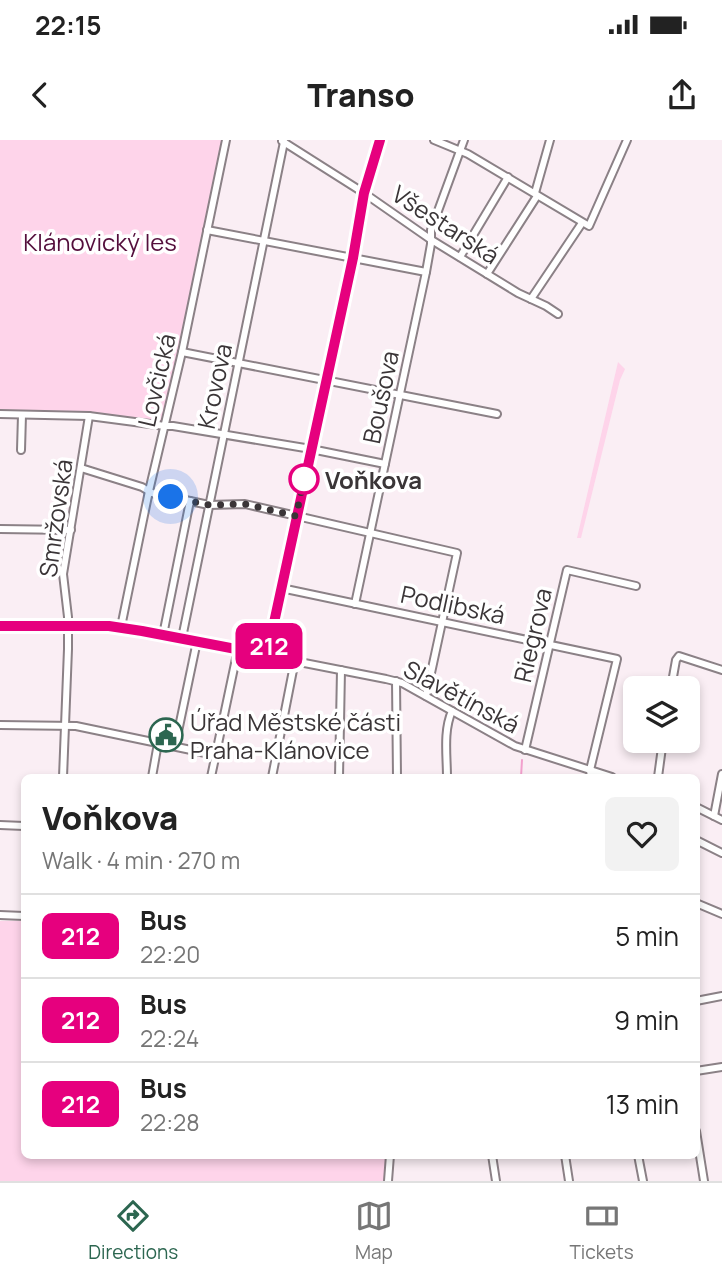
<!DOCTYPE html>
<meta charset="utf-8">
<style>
body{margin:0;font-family:Manrope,sans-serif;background:#f2f2f2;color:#222;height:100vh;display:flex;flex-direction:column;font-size:26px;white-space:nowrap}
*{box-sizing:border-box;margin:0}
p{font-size:23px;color:#767676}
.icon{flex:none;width:38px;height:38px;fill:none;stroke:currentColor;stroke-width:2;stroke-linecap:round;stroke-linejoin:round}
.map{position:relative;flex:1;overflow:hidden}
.side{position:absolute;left:21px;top:634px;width:679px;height:385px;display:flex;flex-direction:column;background:#fff;border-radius:10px;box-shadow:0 4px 10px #0003}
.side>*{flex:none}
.badge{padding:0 14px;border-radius:10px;font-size:24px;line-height:46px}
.buttons{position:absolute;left:623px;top:536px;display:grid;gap:14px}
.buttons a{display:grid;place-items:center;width:77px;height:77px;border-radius:10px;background:#fff;box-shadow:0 4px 10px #0003;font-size:35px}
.you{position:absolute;width:35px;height:35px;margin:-18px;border:5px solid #fff;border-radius:50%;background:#1a73e8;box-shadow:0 0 0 10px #1a73e833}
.map>.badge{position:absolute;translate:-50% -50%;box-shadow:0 0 0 4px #fff}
.round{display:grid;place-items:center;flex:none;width:74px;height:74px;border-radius:10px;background:#f2f2f2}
.headline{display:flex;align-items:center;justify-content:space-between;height:119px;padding:0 21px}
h1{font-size:33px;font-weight:800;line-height:52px}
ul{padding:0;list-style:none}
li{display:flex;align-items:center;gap:21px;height:84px;padding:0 21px;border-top:2px solid #e0e0e0}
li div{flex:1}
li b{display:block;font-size:26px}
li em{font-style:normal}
li .badge{min-width:77px;font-weight:700;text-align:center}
.status{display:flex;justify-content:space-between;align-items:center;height:49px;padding:0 35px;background:#fff;direction:ltr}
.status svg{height:19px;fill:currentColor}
header{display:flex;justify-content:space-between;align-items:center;height:91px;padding:0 21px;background:#fff;font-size:32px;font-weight:800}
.tabs{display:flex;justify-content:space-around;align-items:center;height:98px;border-top:2px solid #e0e0e0;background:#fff;font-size:19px;color:#767676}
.tabs a{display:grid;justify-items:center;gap:4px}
.tabs .active{color:#2c6650}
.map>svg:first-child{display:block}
.green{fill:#fed4ea}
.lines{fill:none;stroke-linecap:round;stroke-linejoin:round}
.stream{stroke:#f2a0cd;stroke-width:2}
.minor-casing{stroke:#8b8186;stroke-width:10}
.minor{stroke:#fff;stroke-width:6}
.line-casing{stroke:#fff;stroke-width:16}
.line{stroke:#e6007e;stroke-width:10}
.walk{stroke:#3a3537;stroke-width:7;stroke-dasharray:0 12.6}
.stop-dot{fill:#fff;stroke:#e6007e;stroke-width:3.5}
.labels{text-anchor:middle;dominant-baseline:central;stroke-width:7;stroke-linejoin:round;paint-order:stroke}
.street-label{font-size:24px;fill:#3a3537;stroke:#fff}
.park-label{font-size:24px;fill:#540e3c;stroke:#fff}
.stop-label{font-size:24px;font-weight:bold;fill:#3a3537;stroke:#fff;text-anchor:start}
.poi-label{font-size:24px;fill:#3a3537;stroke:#fff;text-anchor:start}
</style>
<div class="status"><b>22:15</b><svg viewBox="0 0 49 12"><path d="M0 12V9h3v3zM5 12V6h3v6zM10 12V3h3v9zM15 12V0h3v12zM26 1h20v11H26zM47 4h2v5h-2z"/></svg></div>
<header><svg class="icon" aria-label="back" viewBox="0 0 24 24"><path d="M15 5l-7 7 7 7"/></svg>Transo<svg class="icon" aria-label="share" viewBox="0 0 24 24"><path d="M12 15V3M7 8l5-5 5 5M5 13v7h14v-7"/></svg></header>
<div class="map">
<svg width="722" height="1041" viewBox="0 0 722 1041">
<rect width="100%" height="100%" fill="#faeef4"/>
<g class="green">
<path d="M 0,0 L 223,0 L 162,283 L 0,272 Z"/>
<path d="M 618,222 L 625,229 L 620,240 L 581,398 L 577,398 Z"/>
<path d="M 0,781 L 24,781 L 24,1015 L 389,1015 L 387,1041 L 0,1041 Z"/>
</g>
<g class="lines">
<path class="stream" d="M 521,637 L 522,620"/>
<defs>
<g id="minor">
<path d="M 434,0 L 468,14 L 589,86 L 627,0"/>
<path d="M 282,1 L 364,53 L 430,99 L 518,153 L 546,166 L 558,174"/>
<path d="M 535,53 L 550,0"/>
<path d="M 207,90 L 426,132"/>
<path d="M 460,117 L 508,37"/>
<path d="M 487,134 L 537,56"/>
<path d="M 531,159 L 582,83"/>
<path d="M 182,212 L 497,274"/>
<path d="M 0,274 L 89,276 L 165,286 L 173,286 L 311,309 L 385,324"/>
<path d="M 21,310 L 22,275"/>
<path d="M 81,328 L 142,347 L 152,353 L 209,365 L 245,364 L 457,413 L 426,556"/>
<path d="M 0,389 L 71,390"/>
<path d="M 281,448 L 617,519 L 590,630 L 591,637"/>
<path d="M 355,464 L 426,132 L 431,104 L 431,90 L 464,0"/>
<path d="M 0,486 L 92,485 L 121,487 L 386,539 L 402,543 L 515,606 L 612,637"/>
<path d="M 121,487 L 149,351 L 182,212 L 226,0"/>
<path d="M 163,495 L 190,361"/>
<path d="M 182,498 L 284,2"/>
<path d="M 267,515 L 353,118 L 364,53 L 380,0"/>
<path d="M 396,541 L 397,637"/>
<path d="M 671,548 L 676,520 L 679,516 L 722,530"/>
<path d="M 0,585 L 76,586 L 215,615"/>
<path d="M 175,606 L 197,501"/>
<path d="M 525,610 L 567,430 L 636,446"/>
<path d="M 63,637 L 68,509 L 68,477 L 63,434 L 89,276"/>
<path d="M 152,637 L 158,603"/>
<path d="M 211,637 L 238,509"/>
<path d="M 272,637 L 295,520"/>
<path d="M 339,637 L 341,530"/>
<path d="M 447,637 C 447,616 443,591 452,571"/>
<path d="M 658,637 L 663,600"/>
<path d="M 696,667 L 722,680"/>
<path d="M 714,676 L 722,634"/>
<path d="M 0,685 L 24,686"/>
<path d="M 696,700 L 722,713"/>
<path d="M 696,763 L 722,774"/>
<path d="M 0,775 L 24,776"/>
<path d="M 696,861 L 722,856"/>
<path d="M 696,931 L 722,927"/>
<path d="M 696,991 L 704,1041"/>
<path d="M 492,1015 L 496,1041"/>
<path d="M 565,1015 L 569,1041"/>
<path d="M 638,1015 L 643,1041"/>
<path d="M 388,1041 L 390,1015"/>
</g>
</defs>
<use href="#minor" class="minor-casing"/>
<use href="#minor" class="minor"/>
</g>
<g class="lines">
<defs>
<path id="line" d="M 0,486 L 109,486 L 142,491 L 267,515 L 353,118 L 364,53 L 380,0"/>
</defs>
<use href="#line" class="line-casing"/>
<use href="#line" class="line"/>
<path class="walk" d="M 171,357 L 209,365 L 245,364 L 296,376 L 306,330 L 304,339"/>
</g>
<defs>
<symbol id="civic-ring" viewBox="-11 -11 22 22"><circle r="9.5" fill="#fff" stroke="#2c6650" stroke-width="1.5"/><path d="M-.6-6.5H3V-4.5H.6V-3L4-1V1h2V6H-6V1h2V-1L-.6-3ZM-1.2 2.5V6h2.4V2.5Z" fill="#2c6650"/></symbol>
</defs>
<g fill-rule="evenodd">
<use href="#civic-ring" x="147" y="576" width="38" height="38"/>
</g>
<circle class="stop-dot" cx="304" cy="339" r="14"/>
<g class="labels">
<g class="street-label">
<text transform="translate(446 84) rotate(33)">Všestarská</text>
<text transform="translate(156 240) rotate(-77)">Lovčická</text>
<text transform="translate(214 246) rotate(-78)">Krovova</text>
<text transform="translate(380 257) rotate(-78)">Boušova</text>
<text transform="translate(55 378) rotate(-82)">Smržovská</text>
<text transform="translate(453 464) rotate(12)">Podlibská</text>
<text transform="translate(532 495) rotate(-77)">Riegrova</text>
<text transform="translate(462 556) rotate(28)">Slavětínská</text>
</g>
<g class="park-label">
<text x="100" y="101">Klánovický les</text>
</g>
<g class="stop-label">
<text x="325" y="339">Voňkova</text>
</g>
<g class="poi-label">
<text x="190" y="581">Úřad Městské části<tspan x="190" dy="28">Praha-Klánovice</tspan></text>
</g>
</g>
</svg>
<div class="buttons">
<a><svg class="icon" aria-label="layers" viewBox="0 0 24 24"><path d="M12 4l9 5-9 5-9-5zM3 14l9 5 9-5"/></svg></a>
</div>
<div class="you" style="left:171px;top:357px"></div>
<b class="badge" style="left:269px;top:506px;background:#e6007e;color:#fff">212</b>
<section class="side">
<div class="headline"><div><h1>Voňkova</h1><p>Walk · 4 min · 270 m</p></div><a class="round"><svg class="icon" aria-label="heart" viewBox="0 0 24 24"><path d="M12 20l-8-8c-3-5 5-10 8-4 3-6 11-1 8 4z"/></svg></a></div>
<ul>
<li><span class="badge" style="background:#e6007e;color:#fff">212</span><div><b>Bus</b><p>22:20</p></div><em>5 min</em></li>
<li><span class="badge" style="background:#e6007e;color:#fff">212</span><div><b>Bus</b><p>22:24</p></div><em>9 min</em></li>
<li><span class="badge" style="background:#e6007e;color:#fff">212</span><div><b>Bus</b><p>22:28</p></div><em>13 min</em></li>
</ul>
</section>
</div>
<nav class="tabs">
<a class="active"><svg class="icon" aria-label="directions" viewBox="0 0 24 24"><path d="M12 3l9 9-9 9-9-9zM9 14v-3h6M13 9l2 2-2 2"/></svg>Directions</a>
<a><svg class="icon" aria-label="map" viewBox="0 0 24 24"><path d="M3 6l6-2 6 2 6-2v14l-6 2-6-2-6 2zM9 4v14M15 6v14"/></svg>Map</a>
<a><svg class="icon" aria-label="tickets" viewBox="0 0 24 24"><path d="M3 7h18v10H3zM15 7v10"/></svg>Tickets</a>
</nav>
